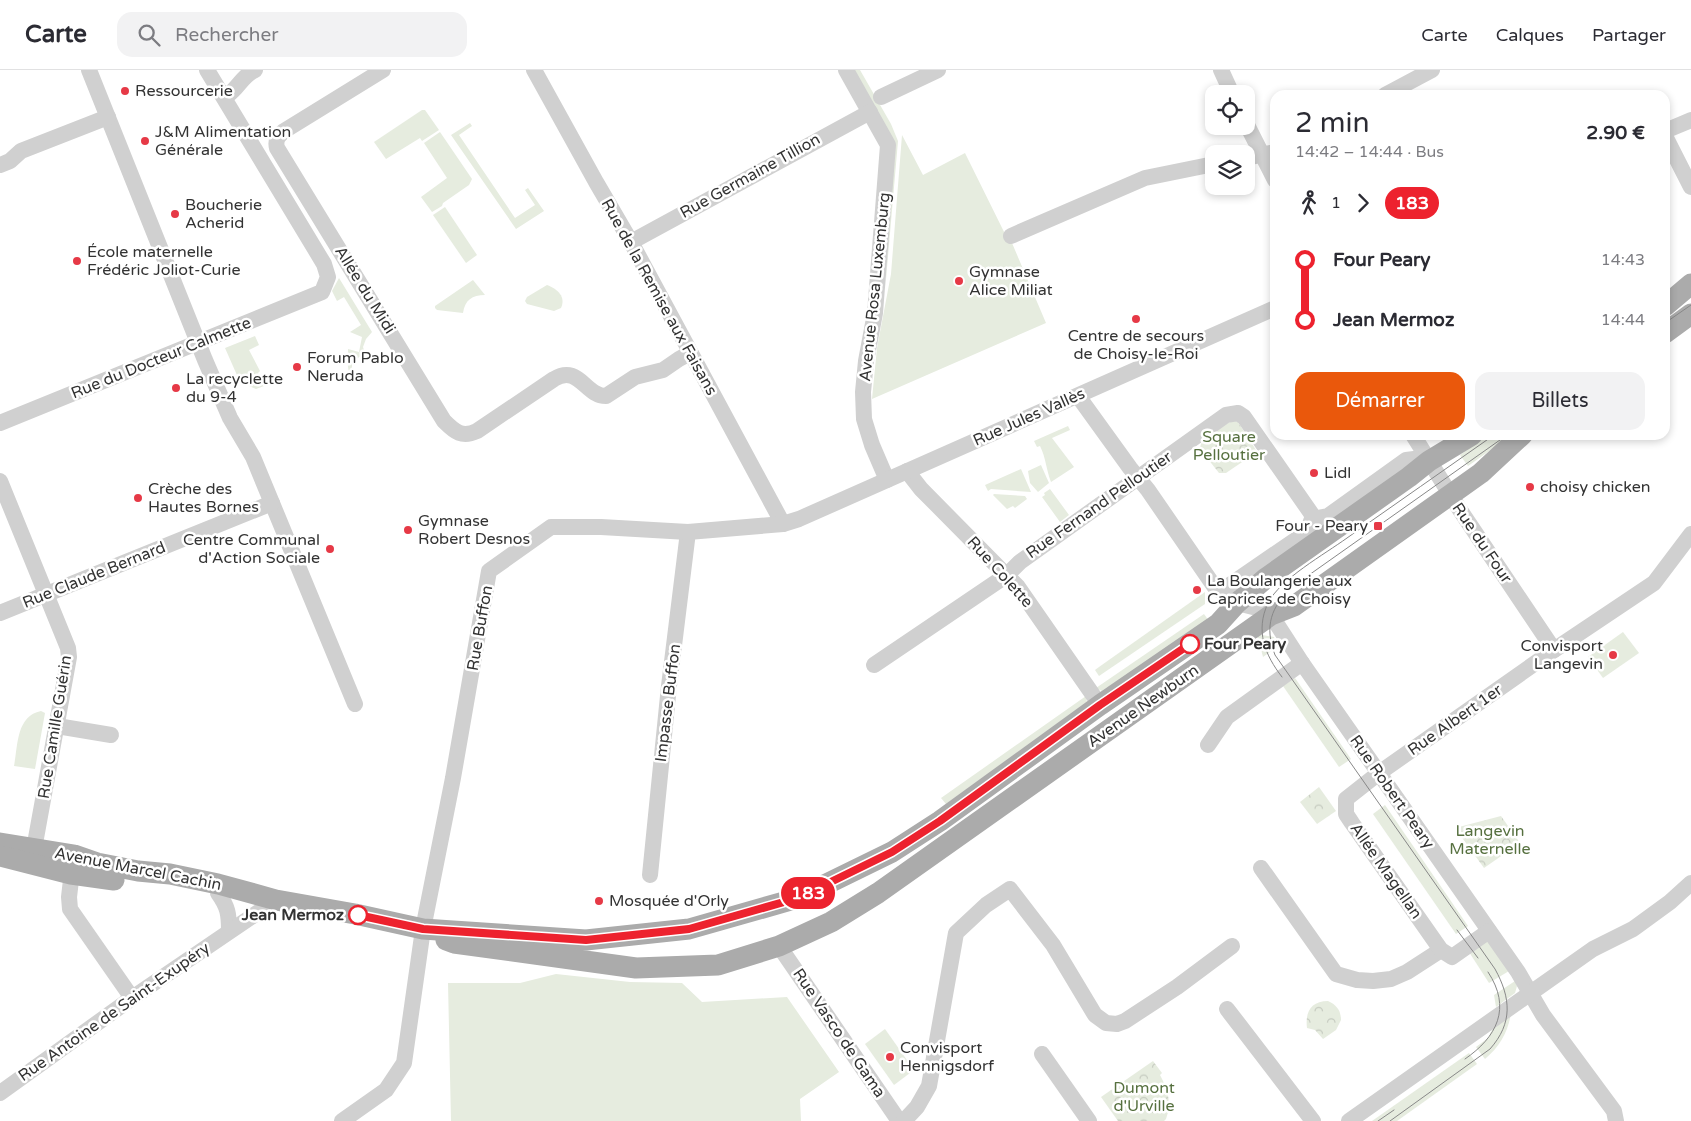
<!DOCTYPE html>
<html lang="fr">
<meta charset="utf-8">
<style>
body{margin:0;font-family:"Varela Round",sans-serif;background:#f2f2f3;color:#2b2b33;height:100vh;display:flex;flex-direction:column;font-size:19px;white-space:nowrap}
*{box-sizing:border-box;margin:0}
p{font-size:16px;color:#7c7c81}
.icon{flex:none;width:28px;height:28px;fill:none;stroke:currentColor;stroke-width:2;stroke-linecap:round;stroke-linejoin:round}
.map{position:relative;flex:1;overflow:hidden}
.sheet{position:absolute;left:1270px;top:20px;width:400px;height:350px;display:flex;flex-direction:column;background:#fff;border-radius:15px;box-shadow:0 2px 8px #0003}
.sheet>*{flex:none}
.badge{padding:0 10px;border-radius:16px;font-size:18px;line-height:32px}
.buttons{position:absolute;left:1205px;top:15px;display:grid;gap:10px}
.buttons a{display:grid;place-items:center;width:50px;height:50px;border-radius:10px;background:#fff;box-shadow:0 2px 8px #0003;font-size:25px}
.map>.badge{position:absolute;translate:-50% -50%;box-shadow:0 0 0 2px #fff}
.legs{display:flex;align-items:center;gap:8px;height:55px;padding:0 25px;font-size:16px}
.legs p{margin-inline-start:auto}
.overview{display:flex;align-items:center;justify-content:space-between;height:85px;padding:0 25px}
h1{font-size:28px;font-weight:600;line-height:38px}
.button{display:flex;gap:10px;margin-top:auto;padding:10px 25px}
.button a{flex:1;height:58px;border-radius:15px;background:#ea580c;color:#fff;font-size:20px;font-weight:600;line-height:58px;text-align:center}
.button a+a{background:#f2f2f3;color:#2b2b33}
ul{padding:0 25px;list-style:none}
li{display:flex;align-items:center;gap:18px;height:60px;font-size:19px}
li i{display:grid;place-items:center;width:8px;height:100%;margin:0 6px;background:currentColor}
li i::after{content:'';width:12px;height:12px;margin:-6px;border:4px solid;border-radius:50%;background:#fff}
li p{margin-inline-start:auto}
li:first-child i{background:linear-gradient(#0000 50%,currentColor 0)}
li:last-child i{background:linear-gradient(currentColor 50%,#0000 0)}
header{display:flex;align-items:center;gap:30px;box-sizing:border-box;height:70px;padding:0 25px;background:#fff;border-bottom:1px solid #e1e1e2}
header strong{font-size:24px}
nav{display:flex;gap:28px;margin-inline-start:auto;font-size:18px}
.search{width:350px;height:45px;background:#f2f2f3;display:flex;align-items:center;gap:12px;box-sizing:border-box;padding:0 18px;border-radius:15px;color:#7c7c81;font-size:19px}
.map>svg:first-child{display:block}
.grass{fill:#e6ecdf}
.forest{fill:url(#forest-crowns)}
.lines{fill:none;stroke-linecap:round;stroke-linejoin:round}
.minor{stroke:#d0d0d0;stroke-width:16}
.major{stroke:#ababab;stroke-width:21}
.tram{stroke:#888;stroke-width:1}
.line-1-casing{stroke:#fff;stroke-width:11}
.line-1{stroke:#ed222e;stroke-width:8}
.poi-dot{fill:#e63946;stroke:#fff;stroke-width:2}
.stop-1-dot{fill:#fff;stroke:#ed222e;stroke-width:2.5}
.labels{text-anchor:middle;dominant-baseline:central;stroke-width:5;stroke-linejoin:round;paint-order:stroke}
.poi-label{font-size:16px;fill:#333;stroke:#fff;text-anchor:start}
.street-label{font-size:16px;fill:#333;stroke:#fff}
.park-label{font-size:16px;fill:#56703f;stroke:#fff}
.stop-label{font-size:16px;font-weight:bold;fill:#333;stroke:#fff;text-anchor:start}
</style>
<header>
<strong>Carte</strong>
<div class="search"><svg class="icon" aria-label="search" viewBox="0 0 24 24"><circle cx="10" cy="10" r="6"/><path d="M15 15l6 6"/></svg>Rechercher</div>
<nav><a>Carte</a><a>Calques</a><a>Partager</a></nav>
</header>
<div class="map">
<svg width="1691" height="1051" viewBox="0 0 1691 1051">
<defs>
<pattern id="forest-crowns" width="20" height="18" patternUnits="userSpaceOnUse" patternTransform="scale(1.25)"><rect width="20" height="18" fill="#e6ecdf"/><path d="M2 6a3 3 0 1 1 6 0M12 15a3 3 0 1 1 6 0" fill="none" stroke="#c6cbc0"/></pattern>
</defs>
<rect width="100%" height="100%" fill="#fff"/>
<g class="grass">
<path d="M 853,0 L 860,0 L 891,54 L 898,71 L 885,221 L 894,77 Z"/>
<path d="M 422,40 L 425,40 L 439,60 L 422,71 L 420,68 L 386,89 L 374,72 Z"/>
<path d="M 470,53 L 472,56 L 459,65 L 515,148 L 535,135 L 525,120 L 528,118 L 544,141 L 516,159 L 451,65 Z"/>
<path d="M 440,62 L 472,109 L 469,115 L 443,133 L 442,136 L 432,142 L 421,127 L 447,108 L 424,73 Z"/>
<path d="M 902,65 L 923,105 L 965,83 L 1010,174 L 1012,173 L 1046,253 L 872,329 L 877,278 L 891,204 Z"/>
<path d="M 445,137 L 477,185 L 466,193 L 433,145 Z"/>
<path d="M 339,208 L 372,262 L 366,269 L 363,277 L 365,283 L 352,292 L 352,299 L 356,304 L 354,305 L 355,308 L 353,309 C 346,302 348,289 348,279 L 359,282 L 362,267 L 350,262 L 361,255 L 344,227 L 337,231 L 332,221 Z"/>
<path d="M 473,210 L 485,225 C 472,225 465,230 463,243 L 437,240 L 435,238 L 435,236 Z"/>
<path d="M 547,215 C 558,219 566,227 561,238 L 554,241 L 527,234 L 525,231 L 527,227 Z"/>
<path d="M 255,266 L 259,275 L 249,280 L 260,301 L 258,303 L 264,316 L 256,319 L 240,312 L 225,278 Z"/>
<path d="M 1068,356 L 1070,360 L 1052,368 L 1074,397 L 1051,412 C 1046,399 1046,388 1040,376 L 1037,377 L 1034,371 Z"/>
<path d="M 1488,365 L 1512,365 L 1468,396 L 1460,385 Z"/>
<path d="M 1041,395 L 1049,413 L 1038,422 L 1030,413 L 1028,401 Z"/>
<path d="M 1021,399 L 1031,422 L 991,419 L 988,421 L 985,415 Z"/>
<path d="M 1050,419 L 1069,445 L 1060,452 L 1042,427 L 1045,425 L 1044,423 Z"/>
<path d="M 994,424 L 1025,426 L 1027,429 L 1015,438 L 1013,436 L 1007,439 L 993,425 Z"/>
<path d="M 1205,522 L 1205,534 L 1099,606 L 1095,600 L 1099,597 Z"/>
<path d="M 1204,544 L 1209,551 L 1102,621 L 1096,618 Z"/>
<path d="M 1623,562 L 1639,583 L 1603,608 L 1588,587 Z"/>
<path d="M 1257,564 L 1274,567 L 1277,577 L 1263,587 Z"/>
<path d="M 1295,608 L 1351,689 L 1339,697 L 1283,616 Z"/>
<path d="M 1086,626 L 1087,632 L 946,734 L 941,728 Z"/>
<path d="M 41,641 L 45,643 L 35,699 L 14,696 C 18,676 16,646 41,641 Z"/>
<path d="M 1385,735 L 1468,856 L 1456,864 L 1373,744 Z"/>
<path d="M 1487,870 L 1509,901 L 1489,913 L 1469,882 Z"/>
<path d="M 556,904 L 630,912 L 682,913 L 702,932 L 787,927 L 839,1002 L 800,1029 L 801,1051 L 451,1051 L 448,913 L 520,913 Z"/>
<path d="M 1515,911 L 1517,916 L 1515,923 L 1496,937 L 1494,925 Z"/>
<path d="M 1511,944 C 1507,964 1500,976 1485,989 L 1476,977 L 1488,968 L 1494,956 Z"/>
<path d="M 885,959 L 914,1000 L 894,1015 L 865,974 Z"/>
<path d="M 1469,983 L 1477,994 L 1397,1051 L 1372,1051 Z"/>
</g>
<g class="forest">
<path d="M 1234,351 L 1238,352 L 1256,380 L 1254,384 L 1226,403 L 1219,403 L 1200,379 C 1200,366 1223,354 1234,351 Z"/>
<path d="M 1319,717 L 1336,741 L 1317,754 L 1300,732 Z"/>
<path d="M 1501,746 L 1520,773 L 1484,798 L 1455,758 Z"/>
<path d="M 1328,931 C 1337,935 1341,941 1341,950 L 1336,960 L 1323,969 L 1315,960 L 1307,958 C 1305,942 1311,931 1328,931 Z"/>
<path d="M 1153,991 L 1162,1003 L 1160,1005 C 1168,1020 1172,1033 1166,1049 L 1164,1051 L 1118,1051 L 1101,1027 Z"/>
</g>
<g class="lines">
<g class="minor">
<path d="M 89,0 L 205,290 L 230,348 L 253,387 L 355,634"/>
<path d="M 383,0 L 284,61 C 278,66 275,70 277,78 L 444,351 C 455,362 462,368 477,361 L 554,309 C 579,294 585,326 606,326 L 635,307 L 663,300 L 679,289 L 690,283"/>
<path d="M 534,0 L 596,112 L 631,172 L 783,454"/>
<path d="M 846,0 L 888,75 L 875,243 L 866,291 L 863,322 L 864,349 L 872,375 L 887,410"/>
<path d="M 1221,0 L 1232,24"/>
<path d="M 228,25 C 239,17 243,5 255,0"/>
<path d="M 1385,25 L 1432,0"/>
<path d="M 881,27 L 938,0"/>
<path d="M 1246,53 L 1275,110"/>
<path d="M 1665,61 L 1691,50"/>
<path d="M 1665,66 L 1691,117"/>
<path d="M 1246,88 L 1275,82"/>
<path d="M 0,95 L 10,91 L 21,81 L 108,47"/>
<path d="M 1011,166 L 1145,108 L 1214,94"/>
<path d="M 631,172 L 870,42"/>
<path d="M 1078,326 L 1130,398 L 1148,420 L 1214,516 L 1237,533 L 1265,540 L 1271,545 L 1302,593 L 1518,902 L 1543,945 L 1614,1041 L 1616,1051"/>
<path d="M 0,353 L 322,222 L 328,207 L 324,194 L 207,0"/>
<path d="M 1413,365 L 1460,440 L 1554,580"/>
<path d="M 907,401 L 921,419 L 1018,517 L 1100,635"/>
<path d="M 0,411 L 68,578 L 69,587 L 32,790"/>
<path d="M 1221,521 L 1307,462 L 1313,446"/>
<path d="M 0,543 L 272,433"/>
<path d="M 874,595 L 1007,505 L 1020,492 L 1226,345 L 1238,343 L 1244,347 L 1313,446 L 1317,448 L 1328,446 L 1406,390 L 1414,389 L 1429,391"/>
<path d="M 57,656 L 111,665"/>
<path d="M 1208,675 L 1227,647 L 1302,593"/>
<path d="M 73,793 L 69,827 L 70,839 L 132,928"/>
<path d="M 1261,798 L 1336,904 L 1357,910 L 1373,911 L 1391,909 L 1407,902 L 1441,880"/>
<path d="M 650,805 L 669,616 L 688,462"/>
<path d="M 218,823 C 228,837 229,844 229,861"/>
<path d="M 1489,861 L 1452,887 L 1441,880 L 1352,753 L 1346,744 L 1346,729 L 1379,703 L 1554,580 L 1654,513 L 1691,464"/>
<path d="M 779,876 L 899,1051"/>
<path d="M 1227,939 L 1313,1051"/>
<path d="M 1042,984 L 1089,1051"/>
<path d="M 0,1023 L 132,928 L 276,830"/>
<path d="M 342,1051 L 386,1020 L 404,993 L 423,859 L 453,708 L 489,501 L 551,457 L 601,457 L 688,462 L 783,454 L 799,449 L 1275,238"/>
<path d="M 904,1051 L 917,1037 L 929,1016 L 956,863 L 986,835 L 1010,819 L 1053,875 L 1095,945 L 1106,953 L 1117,954 L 1125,951 L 1177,917 L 1232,876"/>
<path d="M 1349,1051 L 1593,879 L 1633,859 L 1670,832 L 1691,813"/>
</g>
<g class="major">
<path d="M 1665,236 L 1691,214"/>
<path d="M 1665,263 L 1691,244"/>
<path d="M 0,773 L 74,785 L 97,793 L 138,801 L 170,804 L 218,814 L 276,830 L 355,844 L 423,859 L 586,870 L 689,859 L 798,828 L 892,782 L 940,751 L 1100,635 L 1218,554 L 1237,533 L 1266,508 L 1409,407 L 1429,391 L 1472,365"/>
<path d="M 0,786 L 71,804 L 114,810"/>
<path d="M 446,870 L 454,873 L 636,898 L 718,895 L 779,876 L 831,852 L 878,823 L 1271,545 L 1294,536 L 1481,403 L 1522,365"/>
</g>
<g class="tram">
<path d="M 1665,253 L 1691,235"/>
<path d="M 1282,607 C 1265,585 1255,561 1268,533 C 1280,509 1325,484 1347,468 C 1396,434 1445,399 1494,365"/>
<path d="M 1457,860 L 1478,888"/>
<path d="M 1465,989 C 1497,967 1512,938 1488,902"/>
<path d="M 1378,1051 L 1394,1040"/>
<path d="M 1390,1051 L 1490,979 C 1513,953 1511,928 1495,899 L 1275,585 C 1264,556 1271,537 1292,517 L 1507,365"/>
</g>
</g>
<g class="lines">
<defs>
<path id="line-1" d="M 358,845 L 423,859 L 586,870 L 689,859 L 798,828 L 892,782 L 940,751 L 1100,635 L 1190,574"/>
</defs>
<use href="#line-1" class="line-1-casing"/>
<use href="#line-1" class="line-1"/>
</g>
<g class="poi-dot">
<circle cx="125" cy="21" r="5"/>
<circle cx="145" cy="71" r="5"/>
<circle cx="175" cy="144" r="5"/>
<circle cx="77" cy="191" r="5"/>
<circle cx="959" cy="211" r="5"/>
<circle cx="1136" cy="249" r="5"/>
<circle cx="297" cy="297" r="5"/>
<circle cx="176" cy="318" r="5"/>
<circle cx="1314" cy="403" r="5"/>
<circle cx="1530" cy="417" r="5"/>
<circle cx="138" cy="428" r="5"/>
<rect x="1373" y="451" width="10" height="10" rx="2.5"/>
<circle cx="408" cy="460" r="5"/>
<circle cx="330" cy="479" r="5"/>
<circle cx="1197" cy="520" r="5"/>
<circle cx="1613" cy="585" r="5"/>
<circle cx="599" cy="831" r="5"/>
<circle cx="890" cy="987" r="5"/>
</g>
<g class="stop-1-dot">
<circle cx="1190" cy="574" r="9"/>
<circle cx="358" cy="845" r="9"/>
</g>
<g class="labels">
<g class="poi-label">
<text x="135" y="21">Ressourcerie</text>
<text x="155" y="62">J&amp;M Alimentation<tspan x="155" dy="18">Générale</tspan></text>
<text x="185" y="135">Boucherie<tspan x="185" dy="18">Acherid</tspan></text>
<text x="87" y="182">École maternelle<tspan x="87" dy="18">Frédéric Joliot-Curie</tspan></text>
<text x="969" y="202">Gymnase<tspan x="969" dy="18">Alice Miliat</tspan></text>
<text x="1136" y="266" text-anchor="middle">Centre de secours<tspan x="1136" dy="18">de Choisy-le-Roi</tspan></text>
<text x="307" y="288">Forum Pablo<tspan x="307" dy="18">Neruda</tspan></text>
<text x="186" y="309">La recyclette<tspan x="186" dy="18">du 9-4</tspan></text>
<text x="1324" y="403">Lidl</text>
<text x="1540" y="417">choisy chicken</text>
<text x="148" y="419">Crèche des<tspan x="148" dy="18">Hautes Bornes</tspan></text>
<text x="418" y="451">Gymnase<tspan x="418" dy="18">Robert Desnos</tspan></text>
<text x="1368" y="456" text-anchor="end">Four - Peary</text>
<text x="320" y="470" text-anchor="end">Centre Communal<tspan x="320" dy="18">d'Action Sociale</tspan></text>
<text x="1207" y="511">La Boulangerie aux<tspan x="1207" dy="18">Caprices de Choisy</tspan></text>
<text x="1603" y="576" text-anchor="end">Convisport<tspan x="1603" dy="18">Langevin</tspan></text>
<text x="609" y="831">Mosquée d'Orly</text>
<text x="900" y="978">Convisport<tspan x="900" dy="18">Hennigsdorf</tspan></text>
</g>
<g class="street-label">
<text transform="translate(750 106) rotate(-29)">Rue Germaine Tillion</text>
<text transform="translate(875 217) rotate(-84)">Avenue Rosa Luxemburg</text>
<text transform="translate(365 220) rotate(58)">Allée du Midi</text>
<text transform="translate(659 227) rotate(61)">Rue de la Remise aux Faisans</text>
<text transform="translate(161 288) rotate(-22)">Rue du Docteur Calmette</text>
<text transform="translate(1029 347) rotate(-24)">Rue Jules Vallès</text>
<text transform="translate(1099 435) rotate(-35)">Rue Fernand Pelloutier</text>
<text transform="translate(1482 473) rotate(56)">Rue du Four</text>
<text transform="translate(1000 502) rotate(48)">Rue Colette</text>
<text transform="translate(94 505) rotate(-22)">Rue Claude Bernard</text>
<text transform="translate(480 558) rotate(-80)">Rue Buffon</text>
<text transform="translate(668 633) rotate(-83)">Impasse Buffon</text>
<text transform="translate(1143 636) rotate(-35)">Avenue Newburn</text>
<text transform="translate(1455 650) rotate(-35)">Rue Albert 1er</text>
<text transform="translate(55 657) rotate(-81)">Rue Camille Guérin</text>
<text transform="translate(1392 722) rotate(55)">Rue Robert Peary</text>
<text transform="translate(138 799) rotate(11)">Avenue Marcel Cachin</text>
<text transform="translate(1386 801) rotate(55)">Allée Magellan</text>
<text transform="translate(114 942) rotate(-35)">Rue Antoine de Saint-Exupéry</text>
<text transform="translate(839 963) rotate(56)">Rue Vasco de Gama</text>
</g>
<g class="park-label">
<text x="1229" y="367">Square<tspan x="1229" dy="18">Pelloutier</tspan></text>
<text x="1490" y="761">Langevin<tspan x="1490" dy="18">Maternelle</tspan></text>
<text x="1144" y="1018">Dumont<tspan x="1144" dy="18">d'Urville</tspan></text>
</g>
<g class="stop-label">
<text x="1204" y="574">Four Peary</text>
<text x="344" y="845" text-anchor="end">Jean Mermoz</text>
</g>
</g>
</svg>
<div class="buttons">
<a><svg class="icon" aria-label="locate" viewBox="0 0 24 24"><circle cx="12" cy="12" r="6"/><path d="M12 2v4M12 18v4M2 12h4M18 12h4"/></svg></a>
<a><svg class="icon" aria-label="layers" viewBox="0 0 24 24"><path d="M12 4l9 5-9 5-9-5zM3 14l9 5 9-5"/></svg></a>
</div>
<b class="badge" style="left:808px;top:823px;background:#ed222e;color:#fff">183</b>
<section class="sheet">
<div class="overview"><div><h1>2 min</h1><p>14:42 – 14:44 · Bus</p></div><b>2.90 €</b></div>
<div class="legs"><svg class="icon" aria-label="walk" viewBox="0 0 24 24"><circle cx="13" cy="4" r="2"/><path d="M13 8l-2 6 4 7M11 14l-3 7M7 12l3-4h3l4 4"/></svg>1<svg class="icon" aria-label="forward" viewBox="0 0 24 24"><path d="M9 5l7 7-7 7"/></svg><b class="badge" style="background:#ed222e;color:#fff">183</b></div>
<ul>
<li><i style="color:#ed222e"></i><b>Four Peary</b><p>14:43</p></li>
<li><i style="color:#ed222e"></i><b>Jean Mermoz</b><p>14:44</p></li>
</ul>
<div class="button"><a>Démarrer</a><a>Billets</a></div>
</section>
</div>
